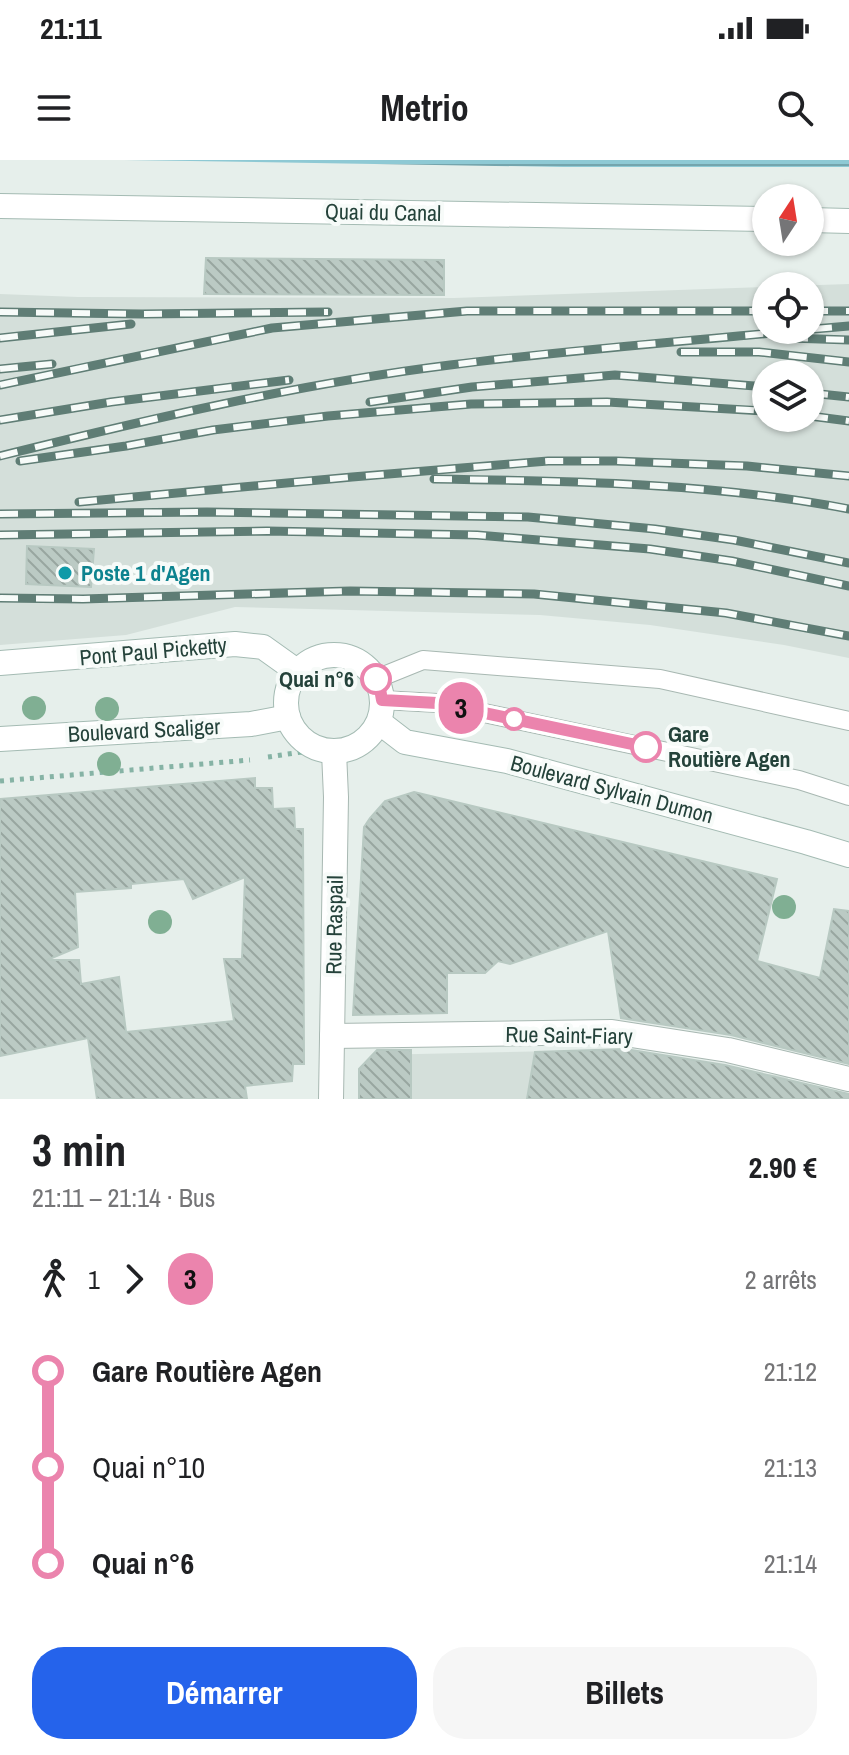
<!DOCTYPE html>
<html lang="fr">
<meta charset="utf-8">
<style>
body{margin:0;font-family:"Archivo Narrow",sans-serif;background:#f6f6f6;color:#202124;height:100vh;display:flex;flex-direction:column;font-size:30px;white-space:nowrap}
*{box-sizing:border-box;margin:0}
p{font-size:26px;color:#757577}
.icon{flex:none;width:44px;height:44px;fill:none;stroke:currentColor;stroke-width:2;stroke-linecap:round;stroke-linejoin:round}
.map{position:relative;height:939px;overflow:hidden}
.details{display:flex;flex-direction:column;background:#fff;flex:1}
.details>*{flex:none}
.badge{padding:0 16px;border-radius:26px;font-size:28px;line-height:52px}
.needle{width:52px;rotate:12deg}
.tools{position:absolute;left:752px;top:24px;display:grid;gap:16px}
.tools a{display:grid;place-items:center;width:72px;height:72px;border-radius:50%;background:#fff;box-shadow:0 2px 6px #0004;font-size:40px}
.map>.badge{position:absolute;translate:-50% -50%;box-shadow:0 0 0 4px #fff}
.legs{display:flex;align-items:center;gap:12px;height:88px;padding:0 32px;font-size:26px}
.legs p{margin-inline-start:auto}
.head{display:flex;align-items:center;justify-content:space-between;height:136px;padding:0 32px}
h1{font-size:44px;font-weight:800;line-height:60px}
.button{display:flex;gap:16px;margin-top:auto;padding:16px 32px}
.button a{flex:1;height:92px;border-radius:32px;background:#2563eb;color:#fff;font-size:32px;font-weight:800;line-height:92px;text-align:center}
.button a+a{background:#f6f6f6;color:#202124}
ul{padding:0 32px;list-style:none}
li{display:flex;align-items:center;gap:28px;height:96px;font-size:30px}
li i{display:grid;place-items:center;width:12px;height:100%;margin:0 10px;background:currentColor}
li i::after{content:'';width:20px;height:20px;margin:-10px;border:6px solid;border-radius:50%;background:#fff}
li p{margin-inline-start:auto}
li:first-child i{background:linear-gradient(#0000 50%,currentColor 0)}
li:last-child i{background:linear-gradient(currentColor 50%,#0000 0)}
.status{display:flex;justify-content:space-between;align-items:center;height:56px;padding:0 40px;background:#fff;direction:ltr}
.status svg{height:22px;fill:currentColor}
header{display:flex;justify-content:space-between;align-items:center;height:104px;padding:0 32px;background:#fff;font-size:36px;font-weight:800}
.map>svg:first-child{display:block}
.built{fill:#d4dfda;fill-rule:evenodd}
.water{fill:url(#water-rules)}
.building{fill:url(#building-back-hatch);stroke:#b8c9c2;stroke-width:2;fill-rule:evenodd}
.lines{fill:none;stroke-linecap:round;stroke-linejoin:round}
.lane-casing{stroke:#a8b8b2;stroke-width:20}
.street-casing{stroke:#a8b8b2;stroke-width:26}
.secondary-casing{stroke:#a4bbb3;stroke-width:26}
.path{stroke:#86b3a5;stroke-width:5;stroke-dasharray:4 6;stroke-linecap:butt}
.lane{stroke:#fff;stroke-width:18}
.street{stroke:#fff;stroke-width:24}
.secondary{stroke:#fff;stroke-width:24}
.rail-casing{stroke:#5f7d75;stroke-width:9}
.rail{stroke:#f7fbf9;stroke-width:6;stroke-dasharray:18;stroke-linecap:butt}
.tree{fill:#80af93}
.line-1-casing{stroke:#fff;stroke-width:18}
.line-1{stroke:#eb84ad;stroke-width:12}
.culture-dot{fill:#0f9aa8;stroke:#f7fbf9;stroke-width:3}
.stop-1-dot{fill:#fff;stroke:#eb84ad;stroke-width:4}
.labels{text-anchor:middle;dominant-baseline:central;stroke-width:8;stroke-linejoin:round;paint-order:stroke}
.street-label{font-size:22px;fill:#24423a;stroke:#f7fbf9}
.culture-label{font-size:22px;font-weight:bold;fill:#0d838f;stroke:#f7fbf9;text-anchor:start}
.stop-label{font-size:22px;font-weight:bold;fill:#24423a;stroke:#f7fbf9;text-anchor:end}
</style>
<div class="status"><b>21:11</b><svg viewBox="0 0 49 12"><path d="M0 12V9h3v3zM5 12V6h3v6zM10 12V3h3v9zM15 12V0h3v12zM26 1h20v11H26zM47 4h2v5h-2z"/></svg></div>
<header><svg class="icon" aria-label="menu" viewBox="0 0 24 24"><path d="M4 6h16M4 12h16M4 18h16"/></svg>Metrio<svg class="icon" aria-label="search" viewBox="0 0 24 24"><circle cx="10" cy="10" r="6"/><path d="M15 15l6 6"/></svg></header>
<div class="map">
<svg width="849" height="939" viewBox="0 0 849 939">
<defs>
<pattern id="water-rules" width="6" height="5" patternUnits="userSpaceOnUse" patternTransform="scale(2)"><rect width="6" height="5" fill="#8ec9d4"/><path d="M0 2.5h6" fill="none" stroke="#74a5ad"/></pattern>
<pattern id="building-back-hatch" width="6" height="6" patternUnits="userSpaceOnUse" patternTransform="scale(2)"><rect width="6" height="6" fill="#bbcac4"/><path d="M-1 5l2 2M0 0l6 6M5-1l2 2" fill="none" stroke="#98a6a0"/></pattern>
</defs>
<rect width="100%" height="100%" fill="#e6efeb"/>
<g class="built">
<path d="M 849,124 L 849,498 L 784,485 L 650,465 L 540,455 L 235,447 L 126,475 L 0,485 L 0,134 L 78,137 L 454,138 L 766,127 L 766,170 L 810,170 L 810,126 L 790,126 ZM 766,214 L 810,214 L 810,258 L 766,258 Z"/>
<path d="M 605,890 L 788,917 L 783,939 L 359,939 L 359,909 L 372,895 Z"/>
</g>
<path class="water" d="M 124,0 L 849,0 L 849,7 L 563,7 Z"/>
<g class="building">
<path d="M 206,98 L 444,100 L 444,135 L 204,134 Z"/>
<path d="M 27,386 L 94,389 L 91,427 L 26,424 Z"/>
<path d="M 255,618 L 255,628 L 272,628 L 273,649 L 294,648 L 295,669 L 303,669 L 304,904 L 293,904 L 292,921 L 245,926 L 247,939 L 97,939 L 88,878 L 0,896 L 0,639 ZM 245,717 L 242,799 L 224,799 L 234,861 L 126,872 L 119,817 L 81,824 L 79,800 L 47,800 L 78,787 L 75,732 L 131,728 L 131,724 L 184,719 L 193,739 Z"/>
<path d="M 414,632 L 777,719 L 757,801 L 820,818 L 834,749 L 849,751 L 849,904 L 731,875 L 621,858 L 608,771 L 510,804 L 498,801 L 485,813 L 447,813 L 447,853 L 353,855 L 364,667 L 370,658 L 385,641 Z"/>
<path d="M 625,889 L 725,905 L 849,934 L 849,939 L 527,939 L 535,892 Z"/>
<path d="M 377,890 L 411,890 L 411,939 L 359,939 L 359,909 Z"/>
</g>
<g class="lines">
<defs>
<g id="lane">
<path d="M 376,519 L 423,500 L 660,519 L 849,561"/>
<path d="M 382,540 L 437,543 L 799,620 L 849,636"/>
</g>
<g id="street">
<path d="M 332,876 L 612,872 L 728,890 L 849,919"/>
<path d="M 331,939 L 336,637 L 334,592"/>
</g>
<g id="secondary">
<path d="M 0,46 L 766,59"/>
<path d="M 810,60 L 849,61"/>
<circle cx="334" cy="543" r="48"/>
<path d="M 0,503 L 235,484 L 263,487 L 298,512"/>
<path d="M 379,562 L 405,582 L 507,601 L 806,682 L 849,695"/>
<path d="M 0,579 L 251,564 L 288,557"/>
</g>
</defs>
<use href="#lane" class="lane-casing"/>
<use href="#street" class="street-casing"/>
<use href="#secondary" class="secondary-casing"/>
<g class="path">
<path d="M 268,597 L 302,592"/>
<path d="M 0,621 L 250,600"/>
</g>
<use href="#lane" class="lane"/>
<use href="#street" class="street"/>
<use href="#secondary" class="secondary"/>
<defs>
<g id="rail">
<path d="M 810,151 L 849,151"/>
<path d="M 0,152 L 142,154 L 328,152"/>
<path d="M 814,169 L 849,166"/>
<path d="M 0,178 L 131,164"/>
<path d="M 790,178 L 849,180"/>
<path d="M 681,192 L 759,192 L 849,202"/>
<path d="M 0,209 L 52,204"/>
<path d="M 0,225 L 272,168 L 467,151 L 766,151"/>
<path d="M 810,233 L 849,237"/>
<path d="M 370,242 L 472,227 L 615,215 L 766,227"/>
<path d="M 810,256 L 849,261"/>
<path d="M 0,260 L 111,242 L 289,220"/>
<path d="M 0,296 C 149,259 298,224 450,205 C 568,190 687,181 805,170"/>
<path d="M 20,301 L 126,286 L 213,270 L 328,256 L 471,244 L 607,242 L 766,251"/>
<path d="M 434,319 C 573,321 713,323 849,349"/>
<path d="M 79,342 L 352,317 L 548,301 L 616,301 L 747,306 L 849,316"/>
<path d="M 0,354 L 207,352 L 528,357 L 655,369 L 734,380 L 849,403"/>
<path d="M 0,375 L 267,371 L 477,375 L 650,389 L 732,401 L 849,426"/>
<path d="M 0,438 L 83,439 L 350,431 L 534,434 L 726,453 L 849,476"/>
</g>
</defs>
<use href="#rail" class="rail-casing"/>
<use href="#rail" class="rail"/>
</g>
<g class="tree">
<circle cx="34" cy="548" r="12"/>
<circle cx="107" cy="549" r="12"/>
<circle cx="109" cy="604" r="12"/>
<circle cx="784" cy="747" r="12"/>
<circle cx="160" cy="762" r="12"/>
</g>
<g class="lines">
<defs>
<path id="line-1" d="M 376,519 L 380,529 L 382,540 L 437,543 L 646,587"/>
</defs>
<use href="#line-1" class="line-1-casing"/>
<use href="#line-1" class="line-1"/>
</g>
<circle class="culture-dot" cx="65" cy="413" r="8"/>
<g class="stop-1-dot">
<circle cx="376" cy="519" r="14"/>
<circle cx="514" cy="559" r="10"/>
<circle cx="646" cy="587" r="14"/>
</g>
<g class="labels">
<g class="street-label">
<text transform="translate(383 52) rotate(1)">Quai du Canal</text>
<text transform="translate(153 491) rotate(-5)">Pont Paul Picketty</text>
<text transform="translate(144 570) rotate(-3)">Boulevard Scaliger</text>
<text transform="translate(612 629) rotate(15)">Boulevard Sylvain Dumon</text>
<text transform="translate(334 765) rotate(-89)">Rue Raspail</text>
<text transform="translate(569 875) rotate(1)">Rue Saint-Fiary</text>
</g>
<g class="culture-label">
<text x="81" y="413">Poste 1 d'Agen</text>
</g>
<g class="stop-label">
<text x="354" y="519">Quai n°6</text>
<text x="668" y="574" text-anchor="start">Gare<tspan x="668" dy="25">Routière Agen</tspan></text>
</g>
</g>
</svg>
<div class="tools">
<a><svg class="needle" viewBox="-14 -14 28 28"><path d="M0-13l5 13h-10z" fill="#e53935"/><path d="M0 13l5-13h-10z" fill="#757577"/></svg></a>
<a><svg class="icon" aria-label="locate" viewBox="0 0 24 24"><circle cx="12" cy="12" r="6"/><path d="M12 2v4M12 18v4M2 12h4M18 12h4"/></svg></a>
<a><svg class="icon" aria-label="layers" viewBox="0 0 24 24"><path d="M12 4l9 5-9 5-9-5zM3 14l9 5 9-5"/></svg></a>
</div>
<b class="badge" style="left:461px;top:548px;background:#eb84ad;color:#111">3</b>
</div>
<section class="details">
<div class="head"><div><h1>3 min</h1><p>21:11 – 21:14 · Bus</p></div><b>2.90 €</b></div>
<div class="legs"><svg class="icon" aria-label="walk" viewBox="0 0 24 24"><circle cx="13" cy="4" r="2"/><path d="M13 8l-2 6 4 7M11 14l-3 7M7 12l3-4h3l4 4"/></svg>1<svg class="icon" aria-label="forward" viewBox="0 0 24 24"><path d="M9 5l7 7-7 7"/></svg><b class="badge" style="background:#eb84ad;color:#111">3</b><p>2 arrêts</p></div>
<ul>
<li><i style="color:#eb84ad"></i><b>Gare Routière Agen</b><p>21:12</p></li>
<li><i style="color:#eb84ad"></i><span>Quai n°10</span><p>21:13</p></li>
<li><i style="color:#eb84ad"></i><b>Quai n°6</b><p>21:14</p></li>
</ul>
<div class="button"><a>Démarrer</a><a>Billets</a></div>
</section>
